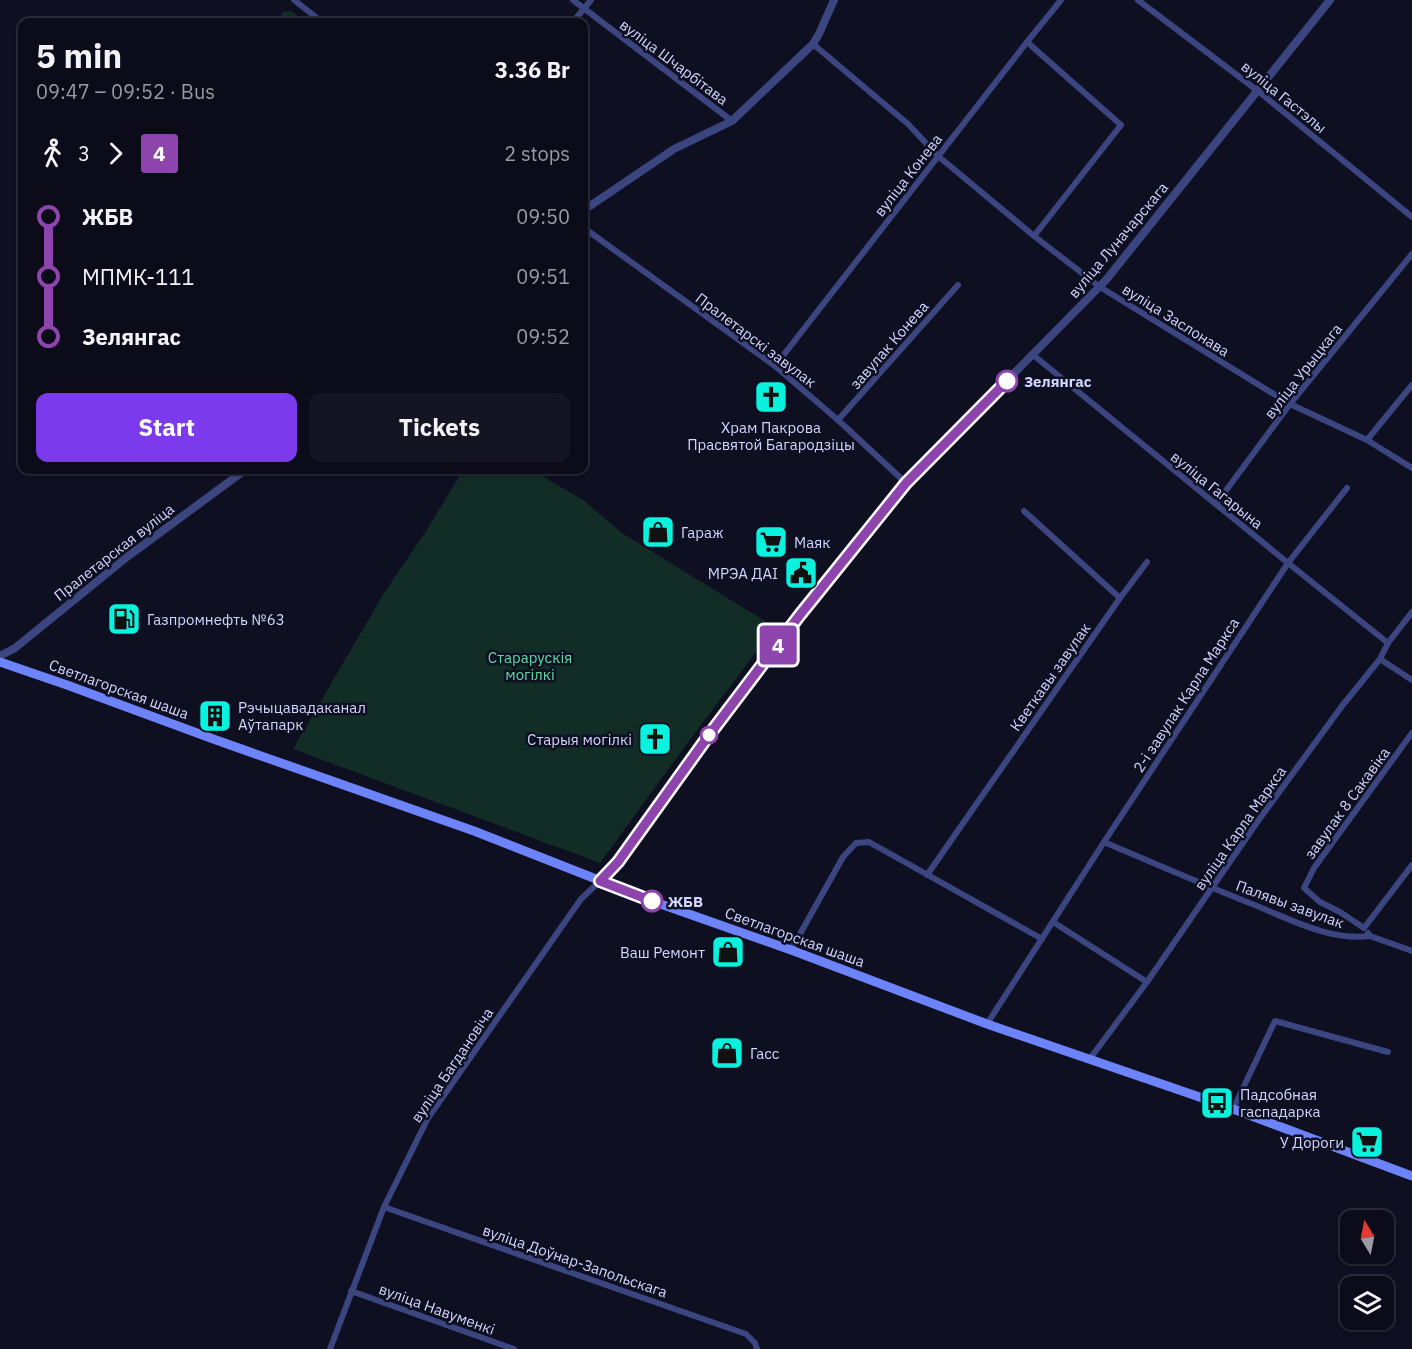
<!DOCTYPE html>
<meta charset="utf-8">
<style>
body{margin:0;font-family:"IBM Plex Sans",sans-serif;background:#141423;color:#f1f3f6;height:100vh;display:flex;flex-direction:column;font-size:22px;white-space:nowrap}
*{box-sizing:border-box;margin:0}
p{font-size:20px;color:#9a9ba2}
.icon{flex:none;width:33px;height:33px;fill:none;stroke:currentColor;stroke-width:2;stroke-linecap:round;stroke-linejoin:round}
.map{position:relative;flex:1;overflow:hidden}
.details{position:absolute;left:18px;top:18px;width:570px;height:456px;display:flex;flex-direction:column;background:#0b0b1a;border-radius:12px;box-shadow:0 2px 4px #0004,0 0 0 2px #2b2b39}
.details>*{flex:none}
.badge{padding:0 12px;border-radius:4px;font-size:21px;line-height:39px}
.needle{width:39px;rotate:350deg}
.controls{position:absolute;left:1340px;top:1210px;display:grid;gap:12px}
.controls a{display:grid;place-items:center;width:54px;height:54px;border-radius:12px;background:#0b0b1a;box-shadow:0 2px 4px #0004,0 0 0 2px #2b2b39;font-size:30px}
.map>.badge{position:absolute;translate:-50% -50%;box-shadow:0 0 0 3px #fff}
.legs{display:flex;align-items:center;gap:9px;height:66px;padding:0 18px;font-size:20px}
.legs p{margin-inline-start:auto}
.summary{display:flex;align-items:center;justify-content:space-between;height:102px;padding:0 18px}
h1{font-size:33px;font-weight:800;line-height:45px}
.cta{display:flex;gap:12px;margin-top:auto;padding:12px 18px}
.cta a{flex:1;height:69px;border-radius:12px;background:#7c3aed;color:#fff;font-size:24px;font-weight:800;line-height:69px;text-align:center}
.cta a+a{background:#141423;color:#f1f3f6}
ul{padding:0 18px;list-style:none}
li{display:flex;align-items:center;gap:21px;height:60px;font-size:22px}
li i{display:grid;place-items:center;width:9px;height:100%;margin:0 8px;background:currentColor}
li i::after{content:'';width:15px;height:15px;margin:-8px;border:4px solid;border-radius:50%;background:#0b0b1a}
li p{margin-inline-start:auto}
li:first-child i{background:linear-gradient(#0000 50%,currentColor 0)}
li:last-child i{background:linear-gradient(currentColor 50%,#0000 0)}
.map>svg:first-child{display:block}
.green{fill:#122c26}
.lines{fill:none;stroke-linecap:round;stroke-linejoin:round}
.minor{stroke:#3b4680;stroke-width:6}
.tertiary{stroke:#3b4680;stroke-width:8}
.secondary{stroke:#6c83fa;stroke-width:9}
.line-1-casing{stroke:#fff;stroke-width:14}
.line-1{stroke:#8e44ad;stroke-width:9}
.stop-1-dot{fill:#fff;stroke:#8e44ad;stroke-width:3}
.labels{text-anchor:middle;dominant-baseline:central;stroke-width:5;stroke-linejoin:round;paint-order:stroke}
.street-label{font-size:15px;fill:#d2d5fd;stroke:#0f0f22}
.stop-label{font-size:15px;font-weight:bold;fill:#d2d5fd;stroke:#0f0f22;text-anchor:start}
.poi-label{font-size:15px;fill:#d2d5fd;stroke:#0f0f22;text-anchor:start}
.park-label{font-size:15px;fill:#60dba5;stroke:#0f0f22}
</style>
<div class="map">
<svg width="1412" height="1349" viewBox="0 0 1412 1349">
<rect width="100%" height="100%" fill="#0f0f22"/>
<g class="green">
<path d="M 291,11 L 306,22 L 278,22 L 283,12 Z"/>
<path d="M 463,470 L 532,470 L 583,500 L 622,533 L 773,626 L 772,631 L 689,741 L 600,863 L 293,749 L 384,593 L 428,528 Z"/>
</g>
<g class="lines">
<g class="minor">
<path d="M 294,0 L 322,22"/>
<path d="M 573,0 L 732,121"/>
<path d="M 1138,0 L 1258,91 L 1412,217"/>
<path d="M 573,22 L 591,0"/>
<path d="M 1027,42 L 1121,125 L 1034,236"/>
<path d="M 813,44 L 908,124 L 938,156 L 1034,236 L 1100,287 L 1290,404 L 1367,440 L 1412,468"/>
<path d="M 584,228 L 775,366 L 838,420 L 906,483"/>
<path d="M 1032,354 L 1288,563 L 1388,643"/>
<path d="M 775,366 L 1027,42 L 1061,0"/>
<path d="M 838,420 L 958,285"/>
<path d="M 1367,440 L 1412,385"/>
<path d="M 1216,504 L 1290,404 L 1412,254"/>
<path d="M 1120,598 L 1147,562"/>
<path d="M 1380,659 L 1412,680"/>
<path d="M 1412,733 L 1314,868 L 1304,888 L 1320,902 L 1340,912 L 1364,928 L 1412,865"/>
<path d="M 1104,842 C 1153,863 1202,884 1252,904 C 1290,919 1329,941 1370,936"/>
<path d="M 927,875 L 1120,598 L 1024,511"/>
<path d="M 1053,922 L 1147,982"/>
<path d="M 1368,933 L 1370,936 L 1412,951"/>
<path d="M 791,950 L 843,857 L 856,843 L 869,842 L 1042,939"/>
<path d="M 987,1024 L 1104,842 L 1288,563 L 1347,488"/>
<path d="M 1089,1060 L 1147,982 L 1258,821 L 1342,706 L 1380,659 L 1388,643 L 1412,612"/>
<path d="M 1233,1109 L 1275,1021 L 1388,1052"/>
<path d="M 384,1207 L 746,1334 L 755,1343 L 757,1349"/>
<path d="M 351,1291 L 514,1349"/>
<path d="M 330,1349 L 384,1207 L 428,1118 L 581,899 L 600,881"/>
</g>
<g class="tertiary">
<path d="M 584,210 L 674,149 L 732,121 L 813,44 L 819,34 L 834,0"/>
<path d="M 0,656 L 15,648 L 127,557 L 245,470"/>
<path d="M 600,881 L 618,862 L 699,749 L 799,616 L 906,483 L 1106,280 L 1330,0"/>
</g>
<path class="secondary" d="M 0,662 L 67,685 L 216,740 L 474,831 L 652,901 L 791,950 L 987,1024 L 1217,1103 L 1412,1176"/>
</g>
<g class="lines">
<defs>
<path id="line-1" d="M 652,901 L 600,881 L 618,862 L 709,735 L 799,616 L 906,483 L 1007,381"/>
</defs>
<use href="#line-1" class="line-1-casing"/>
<use href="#line-1" class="line-1"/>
</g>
<defs>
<symbol id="church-square" viewBox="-11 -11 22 22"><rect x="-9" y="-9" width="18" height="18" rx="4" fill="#09f2dd" stroke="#0f0f22"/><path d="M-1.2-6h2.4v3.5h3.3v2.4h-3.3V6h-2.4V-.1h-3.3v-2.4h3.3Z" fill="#111"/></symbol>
<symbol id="shop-square" viewBox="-11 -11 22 22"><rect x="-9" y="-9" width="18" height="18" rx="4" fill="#09f2dd" stroke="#0f0f22"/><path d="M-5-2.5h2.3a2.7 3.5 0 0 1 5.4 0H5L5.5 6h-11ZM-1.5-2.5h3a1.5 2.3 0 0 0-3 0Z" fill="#111"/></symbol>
<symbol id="supermarket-square" viewBox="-11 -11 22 22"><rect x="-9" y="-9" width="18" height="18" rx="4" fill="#09f2dd" stroke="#0f0f22"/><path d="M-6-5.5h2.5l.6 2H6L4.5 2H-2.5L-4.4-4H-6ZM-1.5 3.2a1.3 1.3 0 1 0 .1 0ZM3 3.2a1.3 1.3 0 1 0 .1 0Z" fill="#111"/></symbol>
<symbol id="civic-square" viewBox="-11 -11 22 22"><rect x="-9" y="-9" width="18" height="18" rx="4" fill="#09f2dd" stroke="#0f0f22"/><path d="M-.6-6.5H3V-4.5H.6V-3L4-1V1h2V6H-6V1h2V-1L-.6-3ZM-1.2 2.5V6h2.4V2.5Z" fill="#111"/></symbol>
<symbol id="fuel-square" viewBox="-11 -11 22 22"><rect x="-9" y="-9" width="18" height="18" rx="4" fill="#09f2dd" stroke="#0f0f22"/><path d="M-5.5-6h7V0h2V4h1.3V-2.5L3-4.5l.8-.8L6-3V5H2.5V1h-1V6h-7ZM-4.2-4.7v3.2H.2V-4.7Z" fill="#111"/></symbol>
<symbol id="building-square" viewBox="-11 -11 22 22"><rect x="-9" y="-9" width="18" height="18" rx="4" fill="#09f2dd" stroke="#0f0f22"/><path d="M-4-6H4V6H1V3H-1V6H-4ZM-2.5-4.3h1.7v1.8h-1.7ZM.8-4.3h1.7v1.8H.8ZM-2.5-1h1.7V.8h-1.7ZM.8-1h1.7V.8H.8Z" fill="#111"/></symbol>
<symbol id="bus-square" viewBox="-11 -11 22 22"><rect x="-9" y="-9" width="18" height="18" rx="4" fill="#09f2dd" stroke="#0f0f22"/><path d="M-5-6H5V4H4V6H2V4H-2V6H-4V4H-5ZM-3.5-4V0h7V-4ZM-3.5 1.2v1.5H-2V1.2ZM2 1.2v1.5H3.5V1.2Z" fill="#111"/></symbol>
</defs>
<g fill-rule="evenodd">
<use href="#church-square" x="752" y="378" width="38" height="38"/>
<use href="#shop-square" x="639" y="513" width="38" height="38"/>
<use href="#supermarket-square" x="752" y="523" width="38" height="38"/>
<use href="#civic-square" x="782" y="554" width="38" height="38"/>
<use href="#fuel-square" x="105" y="600" width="38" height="38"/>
<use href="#building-square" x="196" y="697" width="38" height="38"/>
<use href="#church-square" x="636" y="720" width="38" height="38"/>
<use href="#shop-square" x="709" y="933" width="38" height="38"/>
<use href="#shop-square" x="708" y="1034" width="38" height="38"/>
<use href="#bus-square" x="1198" y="1084" width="38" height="38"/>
<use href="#supermarket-square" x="1348" y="1123" width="38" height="38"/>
</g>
<g class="stop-1-dot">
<circle cx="1007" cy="381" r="10"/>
<circle cx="709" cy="735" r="8"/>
<circle cx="652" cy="901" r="10"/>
</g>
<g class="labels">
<g class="street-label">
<text transform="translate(674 62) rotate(37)">вуліца Шчарбітава</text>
<text transform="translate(1284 97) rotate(39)">вуліца Гастэлы</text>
<text transform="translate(908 175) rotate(-52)">вуліца Конева</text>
<text transform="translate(1118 240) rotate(-50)">вуліца Луначарскага</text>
<text transform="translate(1176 320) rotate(32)">вуліца Заслонава</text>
<text transform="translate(756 340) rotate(37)">Пралетарскі завулак</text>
<text transform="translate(889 345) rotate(-49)">завулак Конева</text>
<text transform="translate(1303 371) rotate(-52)">вуліца Урыцкага</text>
<text transform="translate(1217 490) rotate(39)">вуліца Гагарына</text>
<text transform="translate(114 552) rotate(-38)">Пралетарская вуліца</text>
<text transform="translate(1050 677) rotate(-55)">Кветкавы завулак</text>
<text transform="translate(119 689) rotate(20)">Светлагорская шаша</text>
<text transform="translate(1186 695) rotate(-57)">2-і завулак Карла Маркса</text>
<text transform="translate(1347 803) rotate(-54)">завулак 8 Сакавіка</text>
<text transform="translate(1240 828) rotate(-55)">вуліца Карла Маркса</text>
<text transform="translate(1290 904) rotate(20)">Палявы завулак</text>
<text transform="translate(795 937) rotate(20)">Светлагорская шаша</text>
<text transform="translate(452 1065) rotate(-56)">вуліца Багдановіча</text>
<text transform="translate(575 1261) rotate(19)">вуліца Доўнар-Запольскага</text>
<text transform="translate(437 1309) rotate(20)">вуліца Навуменкі</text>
</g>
<g class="stop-label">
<text x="1024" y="381">Зелянгас</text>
<text x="668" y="901">ЖБВ</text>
</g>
<g class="poi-label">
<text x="771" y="427" text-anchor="middle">Храм Пакрова<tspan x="771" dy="17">Прасвятой Багародзіцы</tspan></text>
<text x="681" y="532">Гараж</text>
<text x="794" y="542">Маяк</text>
<text x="778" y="573" text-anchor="end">МРЭА ДАІ</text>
<text x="147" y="619">Газпромнефть №63</text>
<text x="238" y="707">Рэчыцавадаканал<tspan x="238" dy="17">Аўтапарк</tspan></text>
<text x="632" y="739" text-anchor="end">Старыя могілкі</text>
<text x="705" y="952" text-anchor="end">Ваш Ремонт</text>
<text x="750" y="1053">Гасс</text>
<text x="1240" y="1094">Падсобная<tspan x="1240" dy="17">гаспадарка</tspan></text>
<text x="1344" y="1142" text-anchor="end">У Дороги</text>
</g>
<g class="park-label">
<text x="530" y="657">Старарускія<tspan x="530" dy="17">могілкі</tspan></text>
</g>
</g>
</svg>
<div class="controls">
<a><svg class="needle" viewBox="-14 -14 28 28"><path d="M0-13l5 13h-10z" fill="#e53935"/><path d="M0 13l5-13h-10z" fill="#9a9ba2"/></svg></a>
<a><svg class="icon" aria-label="layers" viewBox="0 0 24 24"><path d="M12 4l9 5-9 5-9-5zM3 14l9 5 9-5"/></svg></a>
</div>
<b class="badge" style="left:778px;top:645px;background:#8e44ad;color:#fff">4</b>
<section class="details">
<div class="summary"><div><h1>5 min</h1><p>09:47 – 09:52 · Bus</p></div><b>3.36 Br</b></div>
<div class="legs"><svg class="icon" aria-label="walk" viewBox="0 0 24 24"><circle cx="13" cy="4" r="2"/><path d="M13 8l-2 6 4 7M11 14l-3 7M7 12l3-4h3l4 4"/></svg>3<svg class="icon" aria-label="forward" viewBox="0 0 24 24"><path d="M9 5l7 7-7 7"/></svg><b class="badge" style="background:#8e44ad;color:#fff">4</b><p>2 stops</p></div>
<ul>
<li><i style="color:#8e44ad"></i><b>ЖБВ</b><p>09:50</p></li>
<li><i style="color:#8e44ad"></i><span>МПМК-111</span><p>09:51</p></li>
<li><i style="color:#8e44ad"></i><b>Зелянгас</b><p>09:52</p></li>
</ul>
<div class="cta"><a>Start</a><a>Tickets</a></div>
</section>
</div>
